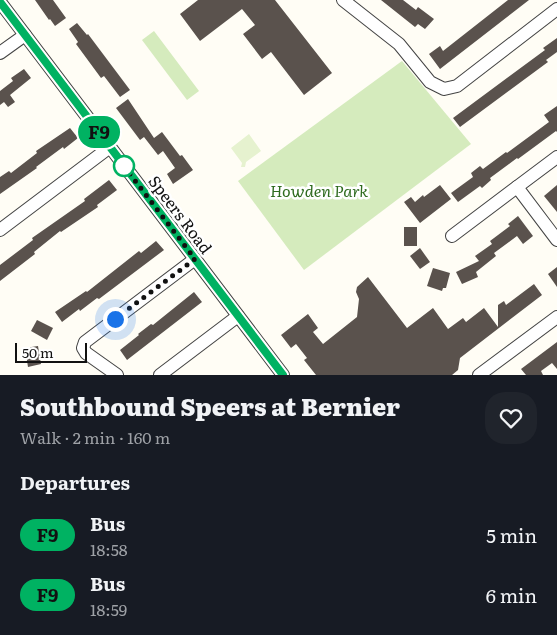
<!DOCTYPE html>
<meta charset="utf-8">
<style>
body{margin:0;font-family:Literata,serif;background:#20242c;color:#f1f3f6;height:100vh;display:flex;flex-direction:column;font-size:19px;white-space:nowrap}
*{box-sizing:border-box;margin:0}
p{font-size:16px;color:#9ea1a6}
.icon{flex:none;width:28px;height:28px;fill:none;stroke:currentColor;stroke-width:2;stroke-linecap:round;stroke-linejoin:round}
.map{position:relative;height:375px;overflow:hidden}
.drawer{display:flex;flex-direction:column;background:#171b24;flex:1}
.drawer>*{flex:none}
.badge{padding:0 10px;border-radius:16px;font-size:18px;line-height:32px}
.scale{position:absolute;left:15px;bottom:12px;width:72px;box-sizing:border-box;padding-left:5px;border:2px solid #111;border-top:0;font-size:14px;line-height:18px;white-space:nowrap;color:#111;-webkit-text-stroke:4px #fff;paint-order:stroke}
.you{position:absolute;width:25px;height:25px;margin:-12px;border:4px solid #fff;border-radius:50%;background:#1a73e8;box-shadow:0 0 0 8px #1a73e833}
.map>.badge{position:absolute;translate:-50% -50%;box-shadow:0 0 0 2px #fff}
h2{padding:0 20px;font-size:19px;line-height:45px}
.round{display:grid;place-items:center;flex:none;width:52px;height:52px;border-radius:20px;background:#20242c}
.headline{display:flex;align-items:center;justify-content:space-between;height:85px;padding:0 20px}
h1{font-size:24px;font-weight:800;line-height:38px}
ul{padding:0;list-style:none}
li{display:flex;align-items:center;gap:15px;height:60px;padding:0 20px}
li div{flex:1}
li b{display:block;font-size:19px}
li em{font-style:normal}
li .badge{min-width:55px;font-weight:700;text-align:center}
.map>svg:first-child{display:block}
.green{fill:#d5ebbd}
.pitch{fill:#e6f2cf}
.building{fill:#5a524d}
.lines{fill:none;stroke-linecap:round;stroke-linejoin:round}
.minor-casing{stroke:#444;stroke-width:14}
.minor{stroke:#fff;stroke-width:12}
.line-casing{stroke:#fff;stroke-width:11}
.line{stroke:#00b262;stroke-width:8}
.walk{stroke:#111;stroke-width:5;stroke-dasharray:0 9}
.stop-dot{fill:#fff;stroke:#00b262;stroke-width:2.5}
.labels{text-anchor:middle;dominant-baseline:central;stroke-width:5;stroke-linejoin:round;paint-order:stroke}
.park-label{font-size:16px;font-style:italic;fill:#2f6b1f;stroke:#fff}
.street-label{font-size:16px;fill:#111;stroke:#fff}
</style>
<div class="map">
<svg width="557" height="375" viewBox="0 0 557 375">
<rect width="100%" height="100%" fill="#fffdf5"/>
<g class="green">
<path d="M 154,31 L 199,91 L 187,100 L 142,40 Z"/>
<path d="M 402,61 L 471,144 L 304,270 L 238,181 Z"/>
</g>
<path class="pitch" d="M 249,134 L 261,151 L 246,162 L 245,167 L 241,167 L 242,163 L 231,148 Z"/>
<g class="building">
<path d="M 35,0 L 53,0 L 66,18 L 55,26 L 50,19 L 49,20 Z"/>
<path d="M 198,0 L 275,0 L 332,73 L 304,95 L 271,52 L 262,59 L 243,34 L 255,25 L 242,9 L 200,41 L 180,14 Z"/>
<path d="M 381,0 L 403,0 L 416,10 L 418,7 L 434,19 L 425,29 L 418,24 L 415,27 Z"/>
<path d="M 508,0 L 529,0 L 440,69 L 429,54 L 440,46 L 443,51 Z"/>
<path d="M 77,23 L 87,35 L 88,34 L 130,90 L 120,97 L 104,76 L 101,78 L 76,44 L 78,42 L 69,29 Z"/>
<path d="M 557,38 L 557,52 L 546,60 L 548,62 L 460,127 L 453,118 L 545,50 L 543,48 Z"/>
<path d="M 24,69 L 31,78 L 10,95 L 15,102 L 8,107 L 4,102 L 0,105 L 0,91 L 13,81 L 11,78 Z"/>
<path d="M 128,99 L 154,138 L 162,132 L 180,156 L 182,155 L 193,170 L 173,184 L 167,174 L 175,168 L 163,151 L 158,155 L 144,137 L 140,140 L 116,108 Z"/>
<path d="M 557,106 L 557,132 L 556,131 L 518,159 L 517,158 L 490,178 L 491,180 L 482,188 L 480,186 L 458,202 L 451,193 L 473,177 L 471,173 L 480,166 L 483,169 L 506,152 L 507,153 L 549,122 L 544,115 Z"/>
<path d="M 70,128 L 78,138 L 64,149 L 63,147 L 36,167 L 37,168 L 0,194 L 0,177 L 9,171 L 11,173 L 37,153 L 36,151 Z"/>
<path d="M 109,180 L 117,190 L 97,205 L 98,207 L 61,232 L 60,231 L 34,252 L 35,254 L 0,281 L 0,265 L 33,240 L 32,238 L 85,201 L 84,199 Z"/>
<path d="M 440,185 L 451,199 L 420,223 L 404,202 L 411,197 L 415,202 L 423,195 L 424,197 Z"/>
<path d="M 557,185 L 557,212 L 544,196 Z"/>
<path d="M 518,216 L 533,236 L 523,244 L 517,236 L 494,253 L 496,256 L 476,272 L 478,277 L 462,284 L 456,272 L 479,261 L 475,256 L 492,244 L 490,241 L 510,226 L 508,224 Z"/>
<rect x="404" y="227" width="13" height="19"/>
<path d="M 156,241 L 164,250 L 99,299 L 97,298 L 80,311 L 79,309 L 62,322 L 55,312 L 86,291 L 87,292 L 139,251 L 141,253 Z"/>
<path d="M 420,248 L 430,262 L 420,269 L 410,256 Z"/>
<path d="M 557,267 L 557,287 L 548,274 Z"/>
<path d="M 433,268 L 450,273 L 446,288 L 443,288 L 442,291 L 427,286 Z"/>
<path d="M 368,277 L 407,328 L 433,308 L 448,329 L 463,318 L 466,322 L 484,308 L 498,327 L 498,305 L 504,301 L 506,305 L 534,284 L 542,295 L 460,358 L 458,370 L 452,375 L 316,375 L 304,360 L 307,358 L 296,344 L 291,348 L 281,335 L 308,314 L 318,328 L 313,332 L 323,344 L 357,317 L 359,299 L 356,292 L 357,287 Z"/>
<path d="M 194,292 L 202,302 L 127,360 L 120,350 L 139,335 L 138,334 L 151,324 L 153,325 Z"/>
<path d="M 37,320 L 53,328 L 47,340 L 31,331 Z"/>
<path d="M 557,342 L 557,369 L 552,363 L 541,371 L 543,375 L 526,375 L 521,369 Z"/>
<path d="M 38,346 L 41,364 L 28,367 L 25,348 Z"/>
</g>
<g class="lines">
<defs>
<g id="minor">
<path d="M 343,0 L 399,44 L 430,82 L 444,89 L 457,86 L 557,9"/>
<path d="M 0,2 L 283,375"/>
<path d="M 0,53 L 25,35"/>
<path d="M 557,157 L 517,187 L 557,240"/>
<path d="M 0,230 L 110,147"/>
<path d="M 452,236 L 517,187"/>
<path d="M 117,375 L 86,353 L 83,348 L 85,342 L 195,259"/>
<path d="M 160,375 L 238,316"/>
<path d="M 479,375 L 557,317"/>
</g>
</defs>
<use href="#minor" class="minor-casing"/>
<use href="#minor" class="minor"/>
</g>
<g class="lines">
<defs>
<path id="line" d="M 0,2 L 283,375"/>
</defs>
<use href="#line" class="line-casing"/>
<use href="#line" class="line"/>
<path class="walk" d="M 115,319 L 195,259 L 120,161 L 124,166"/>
</g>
<circle class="stop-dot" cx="124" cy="166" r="10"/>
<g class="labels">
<g class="park-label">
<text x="319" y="190">Howden Park</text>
</g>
<g class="street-label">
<text transform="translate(181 214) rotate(53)">Speers Road</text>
</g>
</g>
</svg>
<div class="scale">50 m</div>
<div class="you" style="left:115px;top:319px"></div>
<b class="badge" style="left:99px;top:132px;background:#00b262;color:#111">F9</b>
</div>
<section class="drawer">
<div class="headline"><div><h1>Southbound Speers at Bernier</h1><p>Walk · 2 min · 160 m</p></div><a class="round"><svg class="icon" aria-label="heart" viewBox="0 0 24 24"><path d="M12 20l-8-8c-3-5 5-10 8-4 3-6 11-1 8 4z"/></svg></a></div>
<h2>Departures</h2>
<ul>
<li><span class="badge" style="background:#00b262;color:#111">F9</span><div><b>Bus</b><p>18:58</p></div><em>5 min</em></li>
<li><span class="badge" style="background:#00b262;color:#111">F9</span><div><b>Bus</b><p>18:59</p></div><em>6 min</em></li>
</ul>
</section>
